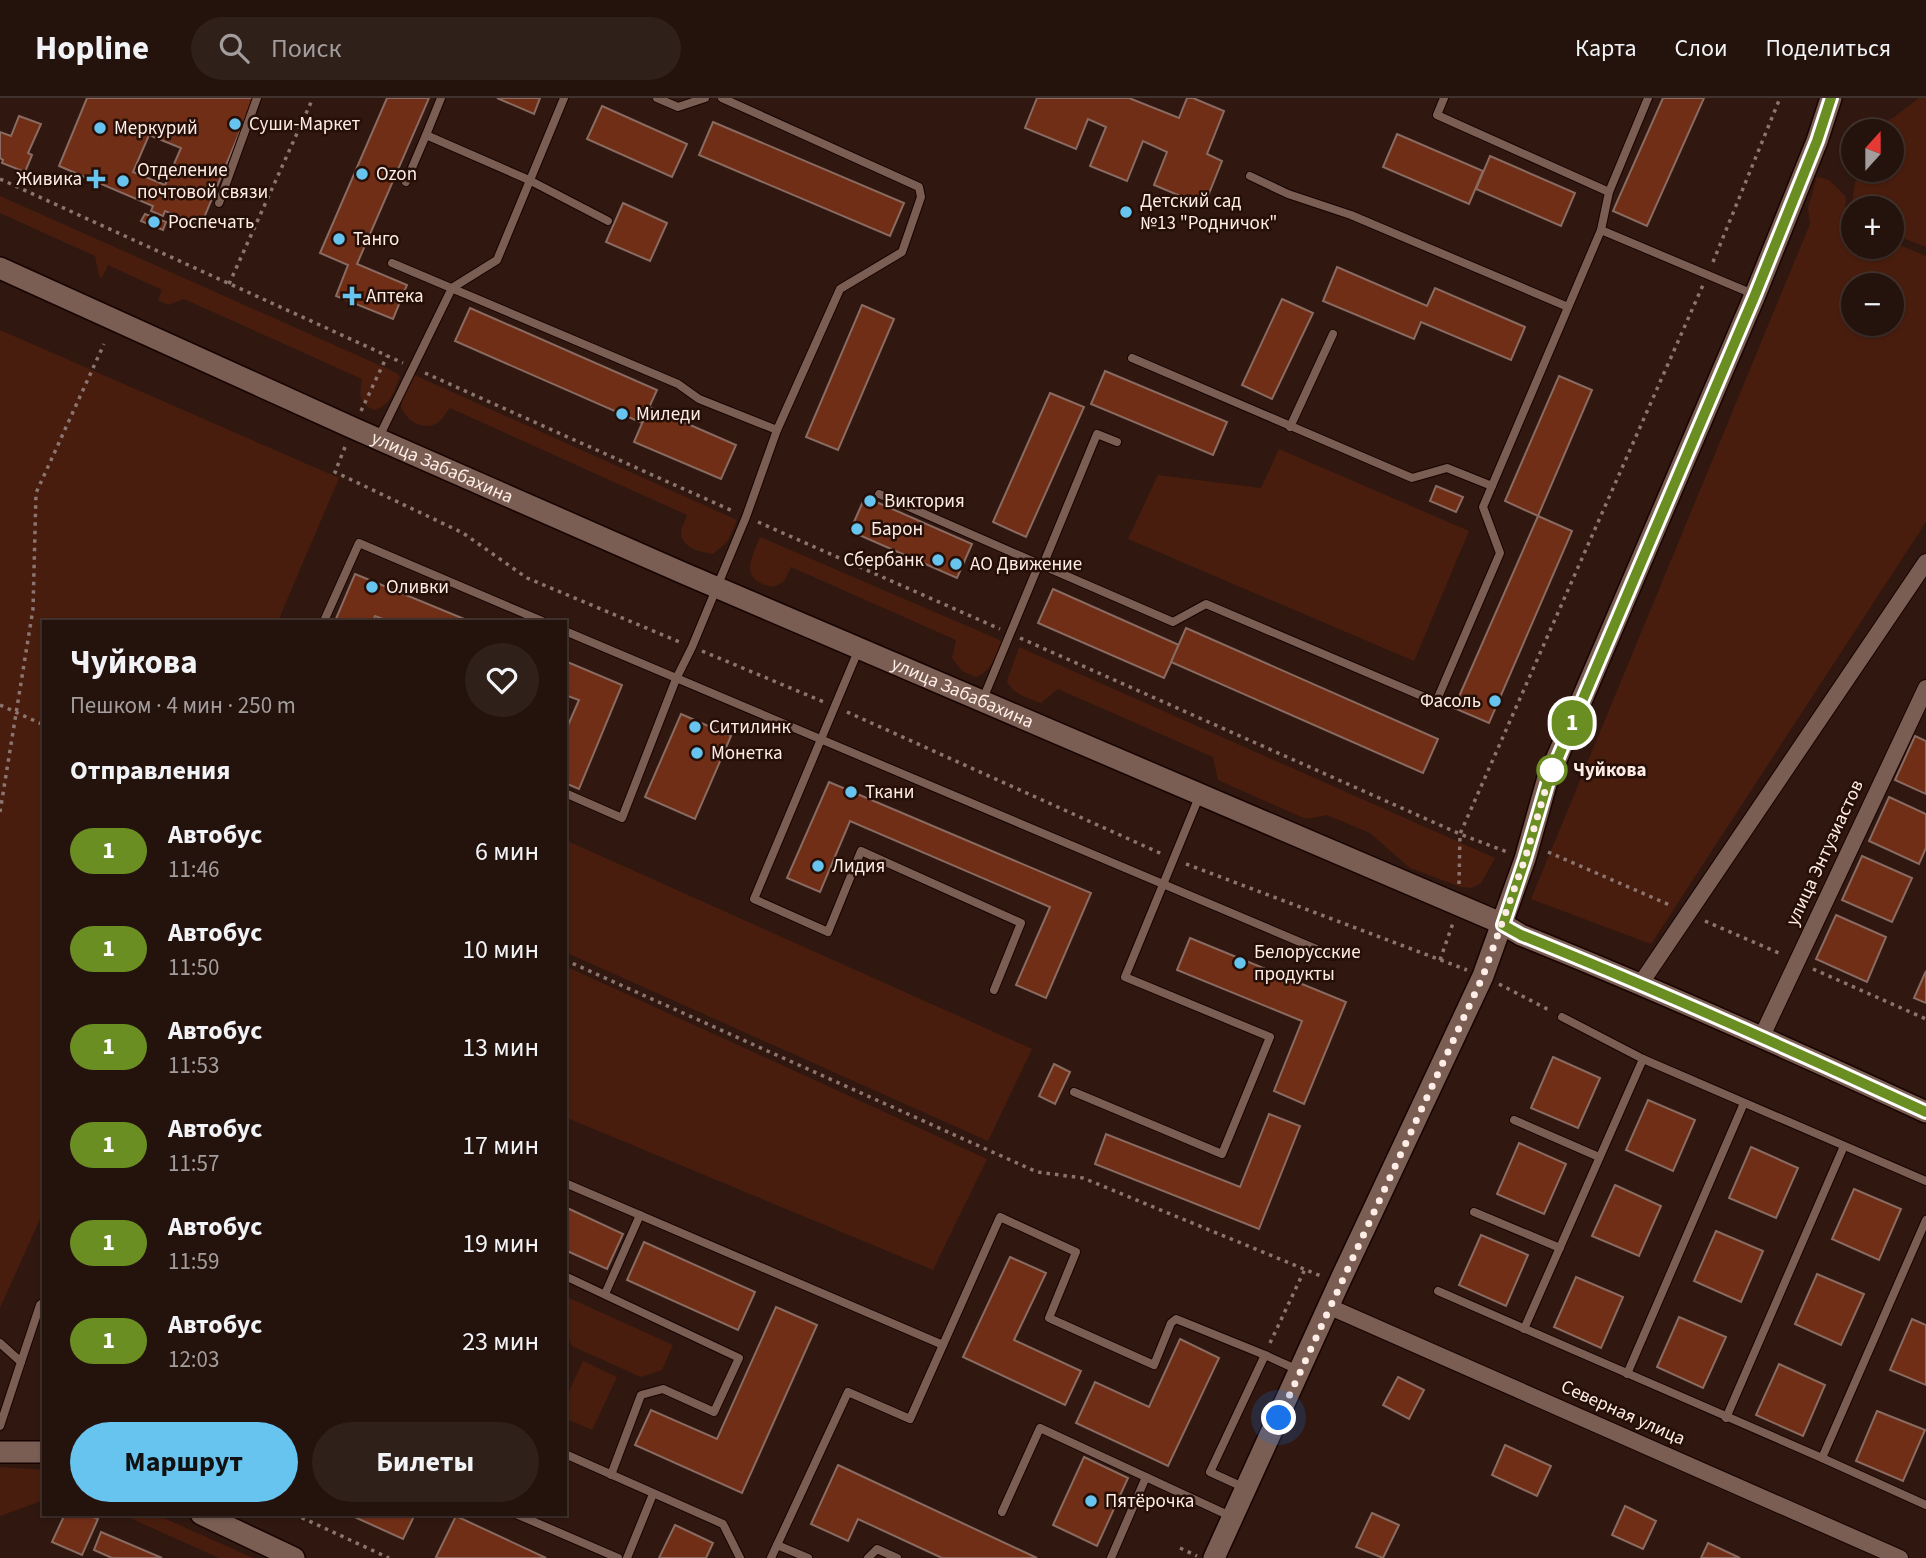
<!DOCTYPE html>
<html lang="ru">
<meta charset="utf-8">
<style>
body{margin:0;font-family:"Source Sans 3",sans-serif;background:#30201a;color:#f1f3f6;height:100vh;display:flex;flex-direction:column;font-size:26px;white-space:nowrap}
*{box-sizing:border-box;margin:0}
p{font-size:23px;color:#a39e9d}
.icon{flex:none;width:38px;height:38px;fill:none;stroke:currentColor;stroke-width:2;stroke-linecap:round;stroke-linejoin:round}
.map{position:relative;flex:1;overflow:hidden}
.side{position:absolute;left:42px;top:522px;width:525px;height:896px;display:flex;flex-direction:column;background:#24120c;border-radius:0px;box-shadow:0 2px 5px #0004,0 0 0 2px #41322d}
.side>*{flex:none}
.badge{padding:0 14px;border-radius:23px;font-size:24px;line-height:46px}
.needle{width:46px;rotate:21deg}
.buttons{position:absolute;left:1841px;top:21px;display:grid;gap:14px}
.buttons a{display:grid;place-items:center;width:63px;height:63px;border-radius:50%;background:#24120c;box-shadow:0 2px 5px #0004,0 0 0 2px #41322d;font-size:35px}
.you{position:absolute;width:35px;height:35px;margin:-18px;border:5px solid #fff;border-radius:50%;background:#1a73e8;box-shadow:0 0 0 10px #1a73e833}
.map>.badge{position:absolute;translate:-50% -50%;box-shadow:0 0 0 4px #fff}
h2{padding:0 28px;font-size:26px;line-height:63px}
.round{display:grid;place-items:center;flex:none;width:74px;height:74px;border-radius:37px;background:#30201a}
.headline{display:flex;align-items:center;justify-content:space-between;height:119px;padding:0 28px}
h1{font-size:33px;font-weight:700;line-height:52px}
.primary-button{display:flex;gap:14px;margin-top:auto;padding:14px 28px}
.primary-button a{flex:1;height:80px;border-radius:42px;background:#66c4ef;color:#111;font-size:28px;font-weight:700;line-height:80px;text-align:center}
.primary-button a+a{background:#30201a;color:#f1f3f6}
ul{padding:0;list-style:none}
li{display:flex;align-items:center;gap:21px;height:98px;padding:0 28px}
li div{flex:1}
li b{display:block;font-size:26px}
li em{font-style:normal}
li .badge{min-width:77px;font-weight:700;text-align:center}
header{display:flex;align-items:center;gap:42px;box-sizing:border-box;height:98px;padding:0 35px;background:#24120c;border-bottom:2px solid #41322d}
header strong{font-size:33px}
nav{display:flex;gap:38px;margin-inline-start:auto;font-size:24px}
.search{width:490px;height:63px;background:#30201a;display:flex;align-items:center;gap:18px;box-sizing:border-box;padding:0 24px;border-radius:38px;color:#a39e9d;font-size:26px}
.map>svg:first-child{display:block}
.green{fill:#481d0e;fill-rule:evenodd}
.building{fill:#712e17;stroke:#896b61;stroke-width:2;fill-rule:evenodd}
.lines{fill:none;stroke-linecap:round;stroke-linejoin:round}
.lane-casing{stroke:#170301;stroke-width:10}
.street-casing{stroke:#170301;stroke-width:18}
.secondary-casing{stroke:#170301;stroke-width:24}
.path{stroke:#8b756e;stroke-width:3.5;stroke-dasharray:3.5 5;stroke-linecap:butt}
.lane{stroke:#7a5d53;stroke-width:8}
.street{stroke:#7a5d53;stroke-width:16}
.secondary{stroke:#7a5d53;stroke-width:21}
.line-casing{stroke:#fff;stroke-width:16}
.line{stroke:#6b8e23;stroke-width:10}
.walk{stroke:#feece6;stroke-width:7;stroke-dasharray:0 12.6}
.poi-dot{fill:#66c4ef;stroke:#260f07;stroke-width:2.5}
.stop-dot{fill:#fff;stroke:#6b8e23;stroke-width:3.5}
.labels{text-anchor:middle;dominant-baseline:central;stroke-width:5;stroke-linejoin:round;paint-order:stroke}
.poi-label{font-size:19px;fill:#feece6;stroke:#260f07;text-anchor:start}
.street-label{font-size:19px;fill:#feece6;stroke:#260f07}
.stop-label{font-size:19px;font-weight:bold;fill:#feece6;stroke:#260f07;text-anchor:start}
</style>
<header>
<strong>Hopline</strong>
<div class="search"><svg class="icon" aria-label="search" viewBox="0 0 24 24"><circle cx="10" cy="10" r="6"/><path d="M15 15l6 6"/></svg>Поиск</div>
<nav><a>Карта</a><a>Слои</a><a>Поделиться</a></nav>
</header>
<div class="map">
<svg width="1926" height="1460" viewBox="0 0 1926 1460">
<rect width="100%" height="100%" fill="#301810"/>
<g class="green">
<path d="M 1919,0 L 1926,0 L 1926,149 L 1892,136 L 1892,110 L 1853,110 L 1853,121 L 1850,120 L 1857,72 L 1892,72 L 1892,33 L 1864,33 L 1893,20 Z"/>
<path d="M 1817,79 L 1829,82 L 1846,99 L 1844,125 L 1853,129 L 1853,149 L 1892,149 L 1892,144 L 1926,158 L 1926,424 L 1651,846 L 1531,801 L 1810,126 L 1808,110 ZM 1853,187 L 1892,187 L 1892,226 L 1853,226 Z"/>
<path d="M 0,98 L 397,275 L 400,279 C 394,294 391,307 374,312 C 357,305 360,296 362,281 L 184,201 L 168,207 L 158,202 L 162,192 L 108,167 L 102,180 L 99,178 L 95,158 L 0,115 Z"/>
<path d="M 0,232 L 339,380 L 278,523 L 44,523 L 44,1112 L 0,1210 Z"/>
<path d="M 410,275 L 737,422 L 728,443 L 713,456 C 701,454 681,450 681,434 C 681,429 686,422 687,417 L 450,310 C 445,316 442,323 435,326 C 422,333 403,320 401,307 C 400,295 406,285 410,275 Z"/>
<path d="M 1279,351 L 1469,433 L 1414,563 L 1128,441 L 1158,377 L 1261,390 Z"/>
<path d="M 760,439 L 1002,543 C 995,559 992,573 976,579 L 962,573 L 952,560 L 956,542 L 791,469 L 784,483 L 774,489 C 739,483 750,463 760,439 Z"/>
<path d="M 1019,549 L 1495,760 L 1481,785 L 1471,790 L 1461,789 L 1410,770 L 1370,735 L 1327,717 L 1306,721 L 1218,682 L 1213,659 L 1058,591 L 1041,605 C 1028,600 1013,597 1007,583 Z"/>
<path d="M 565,742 L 1032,951 L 988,1043 L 565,854 Z"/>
<path d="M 565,868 L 987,1061 L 933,1172 L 565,1019 Z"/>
<path d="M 569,1200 L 673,1247 L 662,1272 L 641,1279 L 572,1248 L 565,1231 L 565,1201 Z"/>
<path d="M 583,1263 L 617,1279 L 592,1332 L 565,1320 L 565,1302 Z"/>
<path d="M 0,1369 L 44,1372 L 44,1402 L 0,1418 Z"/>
<path d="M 121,1416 L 155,1416 L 253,1460 L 219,1460 Z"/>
</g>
<g class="building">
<path d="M 87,0 L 254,0 L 201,127 L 165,113 L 163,118 L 151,113 L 153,108 L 59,68 ZM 149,37 L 181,50 L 165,87 L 133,74 Z"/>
<path d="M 387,0 L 429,0 L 357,166 L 407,187 L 393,221 L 336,198 L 348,167 L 320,155 Z"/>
<path d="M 497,0 L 540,0 L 534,16 Z"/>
<path d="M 1037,0 L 1129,0 L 1179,20 L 1187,0 L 1193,0 L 1224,13 L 1207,56 L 1222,63 L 1204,108 L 1154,87 L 1167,54 L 1143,43 L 1127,83 L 1090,68 L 1106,29 L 1088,21 L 1076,51 L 1025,30 Z"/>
<path d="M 1663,0 L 1704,0 L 1647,128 L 1613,113 Z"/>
<path d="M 602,8 L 687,46 L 672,79 L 587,41 Z"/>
<path d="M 19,18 L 41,26 L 28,55 L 32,57 L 25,74 L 2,65 L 3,62 L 0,60 L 0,34 L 11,38 Z"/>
<path d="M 713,24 L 904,105 L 890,138 L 699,57 Z"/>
<path d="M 1397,36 L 1483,73 L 1469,106 L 1383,69 Z"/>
<path d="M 1490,58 L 1575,95 L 1561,128 L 1476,91 Z"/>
<path d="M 623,105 L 667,125 L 650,163 L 606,144 Z"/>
<path d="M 145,116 L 166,124 L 163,132 L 141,123 Z"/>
<path d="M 1337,169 L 1427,208 L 1435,190 L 1525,229 L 1511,262 L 1421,224 L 1414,241 L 1323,203 Z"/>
<path d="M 1282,201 L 1313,215 L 1272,301 L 1242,287 Z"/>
<path d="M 862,207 L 894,221 L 838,352 L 806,339 Z"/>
<path d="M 470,210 L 657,292 L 642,325 L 455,243 Z"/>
<path d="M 1105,273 L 1227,324 L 1213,357 L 1091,306 Z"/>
<path d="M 1559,278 L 1592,292 L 1538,418 L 1505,403 Z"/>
<path d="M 1050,295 L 1084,309 L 1026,439 L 993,424 Z"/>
<path d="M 649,309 L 736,347 L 721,381 L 634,344 Z"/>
<path d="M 1436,388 L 1463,399 L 1456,414 L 1430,403 Z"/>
<path d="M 865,399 L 972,446 L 957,480 L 850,433 Z"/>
<path d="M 1538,418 L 1572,433 L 1489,625 L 1454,610 Z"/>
<path d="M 355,476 L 469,523 L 388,523 L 375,518 L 373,523 L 335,523 Z"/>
<path d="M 1053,491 L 1179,547 L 1164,580 L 1038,525 Z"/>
<path d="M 1186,530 L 1438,641 L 1423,675 L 1171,564 Z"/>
<path d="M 565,563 L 622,587 L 579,691 L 565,685 L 565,634 L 579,602 L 565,597 Z"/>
<path d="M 681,616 L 731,638 L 695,721 L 645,699 Z"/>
<path d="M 1915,638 L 1926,643 L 1926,696 L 1895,682 Z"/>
<path d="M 829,684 L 1091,795 L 1046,900 L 1016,887 L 1050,809 L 850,723 L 820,794 L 787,780 Z"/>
<path d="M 1889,699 L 1926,716 L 1926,750 L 1919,766 L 1869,743 Z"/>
<path d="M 1862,758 L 1912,780 L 1892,824 L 1842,802 Z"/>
<path d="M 1836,817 L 1886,839 L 1867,884 L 1816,861 Z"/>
<path d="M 1190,840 L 1346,904 L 1304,1006 L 1274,993 L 1302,923 L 1177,872 Z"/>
<path d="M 1926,873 L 1926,905 L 1914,900 Z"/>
<path d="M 1553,959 L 1600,980 L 1578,1030 L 1531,1010 Z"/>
<path d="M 1054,966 L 1070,974 L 1055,1006 L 1039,998 Z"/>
<path d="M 1648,1002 L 1695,1022 L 1673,1073 L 1626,1052 Z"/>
<path d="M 1269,1016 L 1300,1028 L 1259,1131 L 1095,1066 L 1106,1036 L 1240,1089 Z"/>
<path d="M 1519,1045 L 1566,1066 L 1544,1116 L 1497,1096 Z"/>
<path d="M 1751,1049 L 1798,1070 L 1776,1120 L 1729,1100 Z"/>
<path d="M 1615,1087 L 1661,1108 L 1639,1158 L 1592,1138 Z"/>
<path d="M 1854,1091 L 1901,1111 L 1879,1162 L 1832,1141 Z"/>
<path d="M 565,1109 L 623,1136 L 607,1171 L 565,1152 Z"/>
<path d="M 1716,1133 L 1763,1153 L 1741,1204 L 1694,1183 Z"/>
<path d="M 1481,1137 L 1528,1157 L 1506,1208 L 1459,1187 Z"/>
<path d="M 644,1144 L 755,1194 L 738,1232 L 627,1182 Z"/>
<path d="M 1010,1159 L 1046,1175 L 1014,1242 L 1081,1273 L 1065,1307 L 963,1259 Z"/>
<path d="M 1817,1176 L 1864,1196 L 1841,1247 L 1795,1226 Z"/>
<path d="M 1576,1179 L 1623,1199 L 1601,1250 L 1554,1229 Z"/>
<path d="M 776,1209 L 817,1227 L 742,1395 L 635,1347 L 651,1312 L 717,1341 Z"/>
<path d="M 1679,1219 L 1726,1239 L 1703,1290 L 1657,1269 Z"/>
<path d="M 1912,1221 L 1926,1227 L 1926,1287 L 1890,1272 Z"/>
<path d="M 1180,1241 L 1219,1260 L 1168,1368 L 1076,1325 L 1095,1284 L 1149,1309 Z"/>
<path d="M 1779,1266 L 1825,1287 L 1803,1338 L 1756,1317 Z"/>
<path d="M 1398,1279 L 1424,1292 L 1409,1321 L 1383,1307 Z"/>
<path d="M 1877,1313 L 1925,1332 L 1903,1383 L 1856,1363 Z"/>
<path d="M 1505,1347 L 1551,1368 L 1537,1398 L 1492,1377 Z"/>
<path d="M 1084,1359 L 1128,1380 L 1097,1448 L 1053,1427 Z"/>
<path d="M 838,1367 L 1037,1460 L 942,1460 L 858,1421 L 848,1443 L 811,1426 Z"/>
<path d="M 1625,1408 L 1656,1423 L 1643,1451 L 1612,1437 Z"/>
<path d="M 1372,1415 L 1399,1427 L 1383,1460 L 1356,1449 Z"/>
<path d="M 65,1416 L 85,1416 L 98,1421 L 82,1457 L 52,1444 Z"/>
<path d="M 348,1416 L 415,1416 L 403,1441 Z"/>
<path d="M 456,1418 L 546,1460 L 438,1460 L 436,1459 Z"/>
<path d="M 675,1427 L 713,1445 L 706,1460 L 659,1460 Z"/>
<path d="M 101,1434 L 162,1460 L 112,1460 L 94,1452 Z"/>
<path d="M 1708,1445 L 1740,1460 L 1701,1460 Z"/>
</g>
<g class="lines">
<defs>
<g id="lane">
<path d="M 441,0 L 426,37 L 529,82 L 608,123"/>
<path d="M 657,0 L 678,9 L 705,0"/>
<path d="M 1444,0 L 1437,17 L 1609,94 L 1601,132 L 1753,196"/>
<path d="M 1250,78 L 1288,96 L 1351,117 L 1568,209"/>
<path d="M 406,84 L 426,37"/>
<path d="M 1609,94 L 1648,0"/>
<path d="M 219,105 L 257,0"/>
<path d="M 392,165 L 678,286 L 699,301 L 777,332"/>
<path d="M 1132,260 L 1412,380 L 1447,370 L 1492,388"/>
<path d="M 1290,329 L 1333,236"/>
<path d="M 378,341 L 452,190 L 497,162 L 564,0"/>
<path d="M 879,396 L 1039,466"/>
<path d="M 1043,467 L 1097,336 L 1117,344"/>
<path d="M 324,523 L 359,445 L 542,523"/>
<path d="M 565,533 L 1333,858"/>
<path d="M 858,553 L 754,801 L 828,834 L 861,753 L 1021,825 L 994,892"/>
<path d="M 983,601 L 1039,466 L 1173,524 L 1206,506 L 1436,604 L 1500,455 L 1483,409 L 1601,132"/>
<path d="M 565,695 L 622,720 L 676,581 L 692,549 L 746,419 L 777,332 L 840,191 L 902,154 L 921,99 L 919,89 L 722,0"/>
<path d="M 1562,919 L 1643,961 L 1926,1083"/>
<path d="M 1074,994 L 1222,1056 L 1270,939 L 1125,879 L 1199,699"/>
<path d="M 1514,1022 L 1599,1059"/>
<path d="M 565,1085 L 943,1247"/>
<path d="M 1474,1114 L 1560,1150"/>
<path d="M 1926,1122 L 1822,1360 L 1926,1407"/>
<path d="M 565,1178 L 739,1260 L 714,1314 L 663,1291 L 641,1297 L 611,1377"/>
<path d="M 1438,1193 L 1822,1360"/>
<path d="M 605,1196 L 640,1117"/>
<path d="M 1524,1231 L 1643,961"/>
<path d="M 0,1245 L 21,1264 L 0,1328"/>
<path d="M 21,1264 L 40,1207 L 44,1204"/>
<path d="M 1627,1276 L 1744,1005"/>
<path d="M 1726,1320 L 1844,1048"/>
<path d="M 565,1356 L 723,1426 L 740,1460"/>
<path d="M 1245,1390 L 1210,1374 L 1265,1257 L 1298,1272"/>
<path d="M 1002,1414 L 1040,1330 L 1230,1418"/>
<path d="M 516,1416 L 618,1460"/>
<path d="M 777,1447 L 848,1294 L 910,1321 L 1000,1119 L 1076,1154 L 1049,1220 L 1154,1267 L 1171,1225 L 1176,1221 L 1265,1257"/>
<path d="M 627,1460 L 653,1396"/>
<path d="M 771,1460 L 777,1447 L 808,1460"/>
<path d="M 868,1460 L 877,1451 L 897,1460"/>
<path d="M 1111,1460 L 1146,1379"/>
</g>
<g id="street">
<path d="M 1641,885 L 1926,464"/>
<path d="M 1762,938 L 1926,590"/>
<path d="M 1330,1209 L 1900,1460"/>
</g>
<g id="secondary">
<path id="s1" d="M 0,170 L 353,330 L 683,475 L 1503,826 L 1521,837 C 1658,892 1792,952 1926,1014"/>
<path d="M 0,1354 L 44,1354"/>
<path d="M 201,1416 L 294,1460"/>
<path d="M 1214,1460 L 1339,1185 L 1483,878 L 1525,761 L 1547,683 L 1755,197 L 1817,43 L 1831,0"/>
</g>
</defs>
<use href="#lane" class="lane-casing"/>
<use href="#street" class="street-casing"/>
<use href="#secondary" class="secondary-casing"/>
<g class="path">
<path d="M 0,81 L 403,265"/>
<path d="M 1713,164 L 1780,0"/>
<path d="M 229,186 L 313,0"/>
<path d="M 425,275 L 735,414"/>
<path d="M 361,313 L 387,258"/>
<path d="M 345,349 L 335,374 L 463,435 L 527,480 L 682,545"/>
<path d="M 758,424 L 1000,531"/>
<path d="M 1020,540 L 1460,736 L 1507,754"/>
<path d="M 702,553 L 824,604"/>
<path d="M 0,607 L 44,627"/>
<path d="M 847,614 L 1162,756"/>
<path d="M 0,714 L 33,511 L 36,395 L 104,246"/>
<path d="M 1548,754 L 1672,808"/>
<path d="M 1186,766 L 1467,872"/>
<path d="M 1459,786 L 1460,736 L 1703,187"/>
<path d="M 1705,823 L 1781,856"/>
<path d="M 565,862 L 1037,1074 L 1083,1080 L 1321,1178"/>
<path d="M 1440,862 L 1453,825"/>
<path d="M 1813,871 L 1926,921"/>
<path d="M 1499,886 L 1551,913"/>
<path d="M 1270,1245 L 1305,1171"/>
<path d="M 294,1416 L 389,1460"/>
<path d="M 1180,1450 L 1197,1458"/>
</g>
<use href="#lane" class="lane"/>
<use href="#street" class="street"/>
<use href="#secondary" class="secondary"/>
</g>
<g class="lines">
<defs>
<path id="line" d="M 1831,0 L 1817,43 L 1755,197 L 1548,683 L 1525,761 L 1503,827 L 1521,837 C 1658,892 1792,952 1926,1014"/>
</defs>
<use href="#line" class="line-casing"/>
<use href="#line" class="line"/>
<path class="walk" d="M 1279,1320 L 1483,878 L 1525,761 L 1548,683 L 1554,668 L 1552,672"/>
</g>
<g class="poi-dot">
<circle cx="235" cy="26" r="7"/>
<circle cx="100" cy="30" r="7"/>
<circle cx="362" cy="76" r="7"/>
<path d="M92.5 70.5h7v7h7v7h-7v7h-7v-7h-7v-7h7z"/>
<circle cx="123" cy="83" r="7"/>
<circle cx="1126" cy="114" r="7"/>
<circle cx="154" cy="124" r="7"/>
<circle cx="339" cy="141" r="7"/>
<path d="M348.5 187.5h7v7h7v7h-7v7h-7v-7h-7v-7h7z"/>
<circle cx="622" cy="316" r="7"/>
<circle cx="870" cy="403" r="7"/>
<circle cx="857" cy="431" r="7"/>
<circle cx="938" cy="462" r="7"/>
<circle cx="956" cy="466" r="7"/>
<circle cx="372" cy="489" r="7"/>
<circle cx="1495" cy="603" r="7"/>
<circle cx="695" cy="629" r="7"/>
<circle cx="697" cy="655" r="7"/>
<circle cx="851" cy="694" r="7"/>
<circle cx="818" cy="768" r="7"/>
<circle cx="1240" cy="865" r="7"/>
<circle cx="1091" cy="1403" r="7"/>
</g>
<circle class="stop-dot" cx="1552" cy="672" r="14"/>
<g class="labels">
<g class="poi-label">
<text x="249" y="26">Суши-Маркет</text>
<text x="114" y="30">Меркурий</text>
<text x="137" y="72">Отделение<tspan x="137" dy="22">почтовой связи</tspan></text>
<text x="376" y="76">Ozon</text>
<text x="82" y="81" text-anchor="end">Живика</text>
<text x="1140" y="103">Детский сад<tspan x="1140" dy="22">№13 "Родничок"</tspan></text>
<text x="168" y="124">Роспечать</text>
<text x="353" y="141">Танго</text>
<text x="366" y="198">Аптека</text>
<text x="636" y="316">Миледи</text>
<text x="884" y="403">Виктория</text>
<text x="871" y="431">Барон</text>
<text x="924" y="462" text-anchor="end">Сбербанк</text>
<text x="970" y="466">АО Движение</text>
<text x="386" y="489">Оливки</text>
<text x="1481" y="603" text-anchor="end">Фасоль</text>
<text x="709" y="629">Ситилинк</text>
<text x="711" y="655">Монетка</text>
<text x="865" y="694">Ткани</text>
<text x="832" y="768">Лидия</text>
<text x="1254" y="854">Белорусские<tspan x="1254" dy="22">продукты</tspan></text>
<text x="1105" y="1403">Пятёрочка</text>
</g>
<g class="street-label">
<text stroke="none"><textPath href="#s1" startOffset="485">улица Забабахина</textPath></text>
<text stroke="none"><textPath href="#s1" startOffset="1052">улица Забабахина</textPath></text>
<text transform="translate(1825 755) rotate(-65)">улица Энтузиастов</text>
<text transform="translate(1623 1315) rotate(24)">Северная улица</text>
</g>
<g class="stop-label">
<text x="1573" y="672">Чуйкова</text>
</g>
</g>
</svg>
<div class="buttons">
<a><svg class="needle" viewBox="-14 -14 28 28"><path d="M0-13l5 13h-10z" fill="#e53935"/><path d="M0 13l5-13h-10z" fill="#a39e9d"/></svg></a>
<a>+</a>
<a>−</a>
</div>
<div class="you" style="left:1279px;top:1320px"></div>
<b class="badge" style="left:1572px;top:625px;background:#6b8e23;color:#fff">1</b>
<section class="side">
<div class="headline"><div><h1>Чуйкова</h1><p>Пешком · 4 мин · 250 m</p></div><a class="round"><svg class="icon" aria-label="heart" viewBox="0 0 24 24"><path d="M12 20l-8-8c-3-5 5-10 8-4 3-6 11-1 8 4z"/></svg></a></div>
<h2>Отправления</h2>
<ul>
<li><span class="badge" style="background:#6b8e23;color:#fff">1</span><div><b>Автобус</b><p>11:46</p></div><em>6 мин</em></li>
<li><span class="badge" style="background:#6b8e23;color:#fff">1</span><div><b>Автобус</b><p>11:50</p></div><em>10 мин</em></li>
<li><span class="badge" style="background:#6b8e23;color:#fff">1</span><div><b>Автобус</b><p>11:53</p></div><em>13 мин</em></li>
<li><span class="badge" style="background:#6b8e23;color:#fff">1</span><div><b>Автобус</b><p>11:57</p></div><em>17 мин</em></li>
<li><span class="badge" style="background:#6b8e23;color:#fff">1</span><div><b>Автобус</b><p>11:59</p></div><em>19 мин</em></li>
<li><span class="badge" style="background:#6b8e23;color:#fff">1</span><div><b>Автобус</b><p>12:03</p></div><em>23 мин</em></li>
</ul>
<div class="primary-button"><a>Маршрут</a><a>Билеты</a></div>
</section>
</div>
